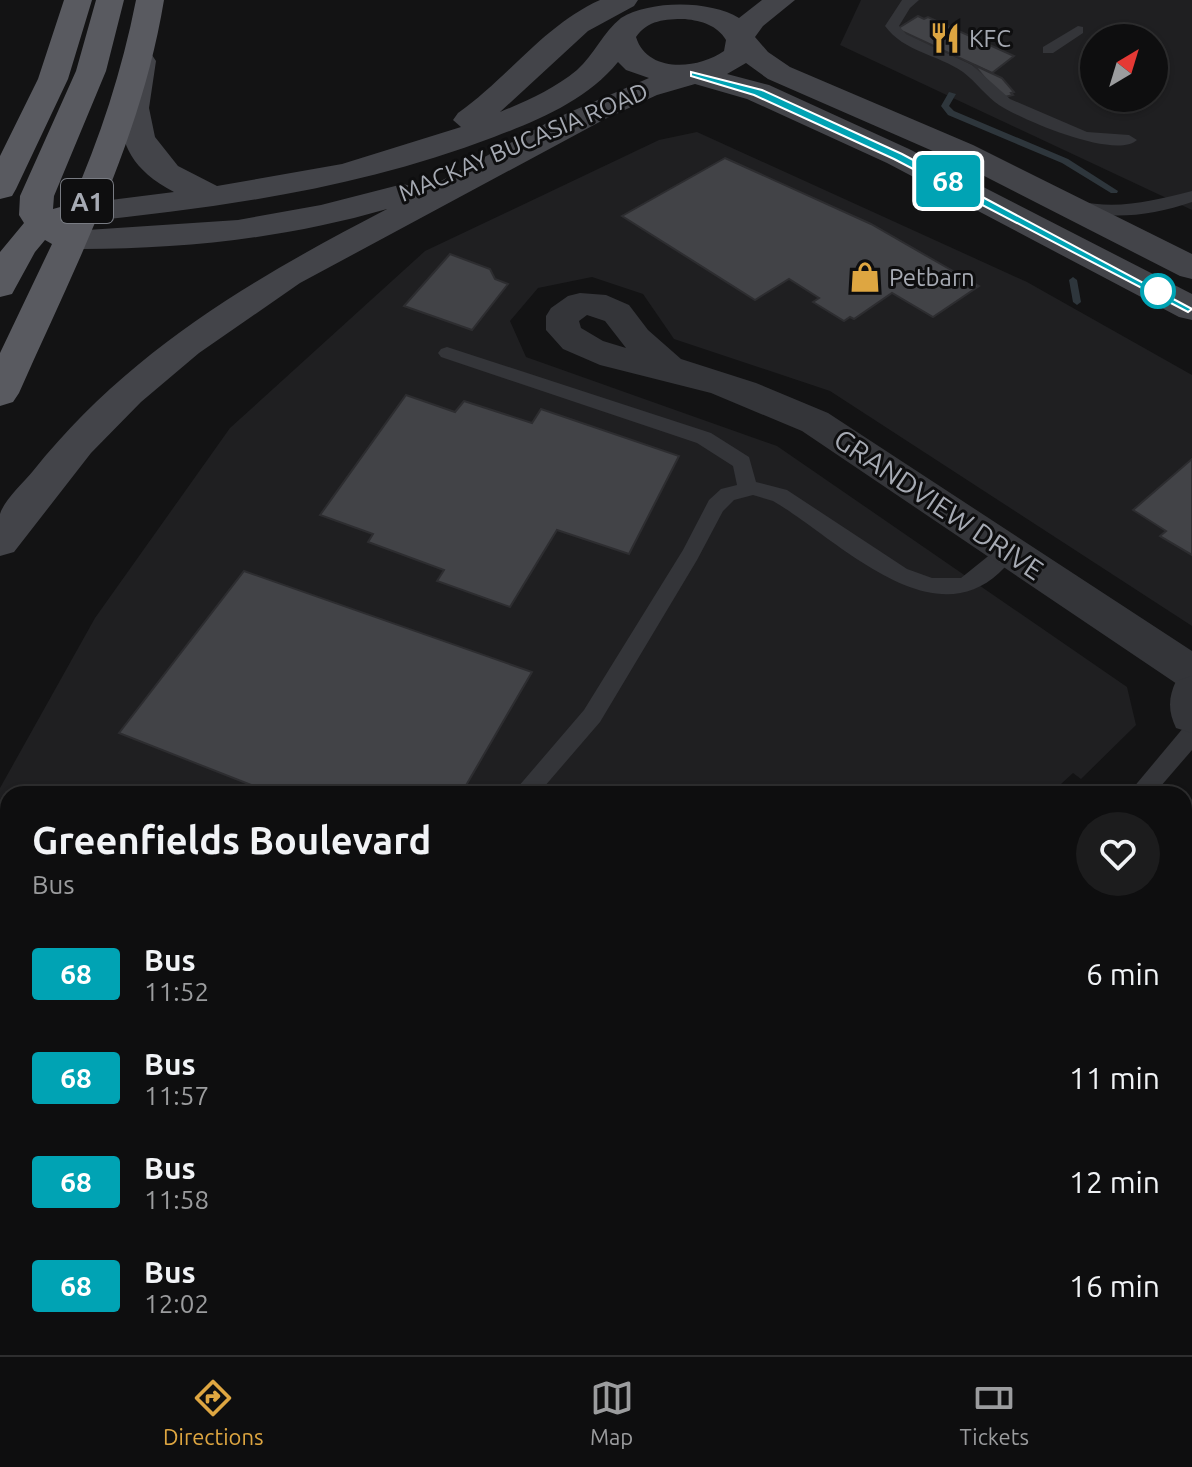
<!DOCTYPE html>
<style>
body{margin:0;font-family:Ubuntu,sans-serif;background:#1c1c1d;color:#f1f3f6;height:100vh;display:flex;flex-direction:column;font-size:30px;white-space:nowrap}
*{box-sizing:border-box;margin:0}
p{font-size:26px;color:#9b9c9e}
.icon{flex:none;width:44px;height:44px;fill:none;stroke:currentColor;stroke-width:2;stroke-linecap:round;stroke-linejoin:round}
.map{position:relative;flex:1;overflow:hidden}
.side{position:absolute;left:0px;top:786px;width:1192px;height:570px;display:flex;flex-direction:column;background:#0e0e0f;border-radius:24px 24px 0 0;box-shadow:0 2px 6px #0004,0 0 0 2px #2e2e2f}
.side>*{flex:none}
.badge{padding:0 16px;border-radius:6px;font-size:28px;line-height:52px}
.needle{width:52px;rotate:38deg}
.fabs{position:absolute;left:1080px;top:24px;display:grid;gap:16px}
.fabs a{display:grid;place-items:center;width:88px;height:88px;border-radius:50%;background:#0e0e0f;box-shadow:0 2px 6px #0004,0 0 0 2px #2e2e2f;font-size:40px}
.map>.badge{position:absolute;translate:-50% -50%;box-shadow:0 0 0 4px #fff}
.round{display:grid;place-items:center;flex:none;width:84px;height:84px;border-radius:42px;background:#1c1c1d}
.overview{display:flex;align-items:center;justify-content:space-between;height:136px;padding:0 32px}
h1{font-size:38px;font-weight:700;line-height:60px}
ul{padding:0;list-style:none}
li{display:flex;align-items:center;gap:24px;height:104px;padding:0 32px}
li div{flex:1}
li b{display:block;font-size:30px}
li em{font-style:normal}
li .badge{min-width:88px;font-weight:700;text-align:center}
.dock{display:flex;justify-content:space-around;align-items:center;height:112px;border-top:2px solid #2e2e2f;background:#0e0e0f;font-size:22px;color:#9b9c9e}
.dock a{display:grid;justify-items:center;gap:4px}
.dock .current{color:#dea641}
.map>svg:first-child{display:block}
.built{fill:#1f1f21;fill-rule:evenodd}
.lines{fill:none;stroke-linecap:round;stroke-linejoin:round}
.stream{fill:#2e363c;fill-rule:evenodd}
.building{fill:#424347;stroke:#2d2d30;stroke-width:2}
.service{fill:#343539;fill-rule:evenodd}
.minor{fill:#343539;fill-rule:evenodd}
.tertiary{fill:#343539;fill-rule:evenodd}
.secondary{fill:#434449;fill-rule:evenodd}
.trunk{fill:#595a60;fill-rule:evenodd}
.line{fill:#00a3b4;stroke:#fff;stroke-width:2}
.stop-dot{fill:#fff;stroke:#00a3b4;stroke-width:4}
.labels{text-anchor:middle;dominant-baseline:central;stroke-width:6;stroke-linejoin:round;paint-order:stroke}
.far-poi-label{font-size:24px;fill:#a6aab3;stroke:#0e0e0f;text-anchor:start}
.far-street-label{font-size:24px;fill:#a6aab3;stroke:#0e0e0f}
.shield{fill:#0e0e0f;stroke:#787b82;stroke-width:2}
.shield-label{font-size:26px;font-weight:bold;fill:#a6aab3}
.street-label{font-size:28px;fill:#a6aab3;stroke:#0e0e0f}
</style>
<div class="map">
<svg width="1192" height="1355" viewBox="0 0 1192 1355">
<rect width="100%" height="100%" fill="#131314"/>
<g class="built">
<path d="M 861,0 L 1192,0 L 1192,210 L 840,45 ZM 1094,38 L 1154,38 L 1154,98 L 1094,98 Z"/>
<path d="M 697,132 L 1027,282 L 1192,375 L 1192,626 L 830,391 L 674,339 L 643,294 L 592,277 L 538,288 L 510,321 L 526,357 L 777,446 L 1127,687 L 1136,725 L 1081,779 L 1073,773 L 1061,784 L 1069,791 L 1066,794 L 8,794 L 8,1348 L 323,1348 L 322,1355 L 0,1355 L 0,788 L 95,618 L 230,428 L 425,251 L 659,140 Z"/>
<path d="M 1192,884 L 1192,1355 L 766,1355 L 772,1348 L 1184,1348 L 1184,893 Z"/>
</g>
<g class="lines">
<g class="stream">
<path d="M 949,92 L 956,94 L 949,106 L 954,111 L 1068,159 L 1118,191 L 1117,193 L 1111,193 L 1062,163 L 948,115 L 941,106 Z"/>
<path d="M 1073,277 L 1077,280 L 1081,302 L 1077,305 L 1073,302 L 1069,280 Z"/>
</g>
</g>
<g class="building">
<path d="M 918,16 L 924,19 L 928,17 L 1014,56 L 992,73 L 897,29 Z"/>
<path d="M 974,65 L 1002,78 L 1014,92 L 1011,93 L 1013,95 L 1001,98 Z"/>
<path d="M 725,158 L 871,224 L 979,286 L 933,317 L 892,293 L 854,319 L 850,317 L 844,321 L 813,302 L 819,298 L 789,279 L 755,300 L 622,216 Z"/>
<path d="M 450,254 L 490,269 L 495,279 L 508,284 L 472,330 L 404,306 Z"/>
<path d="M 406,395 L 455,412 L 464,401 L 532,423 L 541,409 L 679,456 L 629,554 L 557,530 L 510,607 L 437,581 L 444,570 L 368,542 L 373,534 L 320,515 Z"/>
<path d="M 1192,459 L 1192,555 L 1160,536 L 1166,531 L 1133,510 Z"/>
<path d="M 244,571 L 532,672 L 461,794 L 274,794 L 119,733 Z"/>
<path d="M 8,1035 L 8,1348 L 293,1348 L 292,1355 L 0,1355 L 0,1058 Z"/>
<path d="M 1192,1300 L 1192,1355 L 1151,1355 L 1156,1348 L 1184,1348 L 1184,1311 Z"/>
</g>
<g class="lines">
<g class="service">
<path d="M 902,0 L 919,0 L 910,8 L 899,26 L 906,34 L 972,65 L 1010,99 L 1087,132 L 1129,135 L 1137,140 C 1115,160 1022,120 999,105 C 986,96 976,82 963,72 C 937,54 904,52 885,26 Z"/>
<path d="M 1078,26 L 1083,27 L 1083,33 L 1053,53 L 1043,53 L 1043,47 Z"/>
<path d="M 1192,191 L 1192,202 C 1152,216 1112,220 1071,210 L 1069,206 L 1077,201 C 1119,210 1151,201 1192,191 Z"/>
<path d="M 447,347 L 711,433 L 749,457 L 756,482 L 787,490 L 907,569 L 932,578 L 961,578 L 1002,545 L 1016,545 L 1019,550 C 1014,559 1006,566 999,573 C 929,638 834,536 773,501 L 753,495 L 734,500 L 723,511 L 697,560 L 600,722 L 538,794 L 512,794 L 584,710 L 683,550 L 709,500 L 721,489 L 737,485 L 733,466 L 697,443 L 441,357 L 438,353 L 441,349 Z"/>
<path d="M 1192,725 L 1192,750 L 1154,794 L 1128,794 L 1184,727 Z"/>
<path d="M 1192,801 L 1192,826 L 1184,829 L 1184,804 Z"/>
<path d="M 665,1348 L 698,1348 L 695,1355 L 662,1355 Z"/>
</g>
<path class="minor" d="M 580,293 L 606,295 L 629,305 L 648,330 L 681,359 L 756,383 L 828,413 L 1192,651 L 1192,689 L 1177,684 L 802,431 L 711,393 L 600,365 L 563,349 L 546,330 L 546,316 L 551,308 L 568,296 ZM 587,315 L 605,321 L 626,348 L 603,341 L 581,328 L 579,321 Z"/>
<path class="tertiary" d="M 1192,676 L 1192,733 L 1176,728 C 1168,711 1168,698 1176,681 Z"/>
<path class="secondary" d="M 600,0 L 638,0 L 634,6 L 588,31 L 500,112 C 527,101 554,89 577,70 C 594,55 603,32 621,18 C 650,0 710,0 739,18 L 762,0 L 795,0 L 763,26 L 755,37 L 768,52 L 790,67 L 973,145 L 1192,254 L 1192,279 L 1180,276 L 951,159 L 768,79 L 746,63 L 727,74 L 769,85 L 909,149 L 1192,294 L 1192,320 L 1179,317 L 887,163 L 747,99 L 695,84 L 657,95 L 605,119 L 300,283 L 199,353 L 141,402 L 91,453 L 14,552 L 0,556 C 0,543 0,526 0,514 C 4,500 24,482 33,471 C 131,349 251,280 387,209 C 283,239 177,250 69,249 L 57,246 L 52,239 L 57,232 L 238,220 L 321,205 L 403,184 L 415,187 L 419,193 L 554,119 L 649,78 L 626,70 L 618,62 C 587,100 539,120 494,137 C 361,188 224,207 83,222 L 71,219 L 66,212 L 71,205 L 174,192 C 112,159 117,120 126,61 L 130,55 L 141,52 L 152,55 L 156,61 L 149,108 L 155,137 L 178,166 L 217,186 L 342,164 L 461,127 L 453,120 L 458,113 C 507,79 544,25 600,0 ZM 685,19 C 702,21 717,25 726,40 L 724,51 C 697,70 647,73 636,37 C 648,20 665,19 685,19 Z"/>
<g class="trunk">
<path d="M 64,0 L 92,0 L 68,79 L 16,189 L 12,196 L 0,199 L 0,156 L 38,79 Z"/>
<path d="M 96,0 L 124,0 L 106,71 L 54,196 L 53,209 L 71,204 C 100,138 122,71 136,0 L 164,0 C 141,140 76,264 19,393 L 13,402 L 0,406 L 0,353 L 52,244 L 45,240 L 35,252 L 12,294 L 0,297 L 0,252 L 24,223 L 19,215 L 20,196 L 76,71 Z"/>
</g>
</g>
<path class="line" d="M 691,72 L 762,90 L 902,154 L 1192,309 L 1188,312 L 894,159 L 754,95 L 691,76 Z"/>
<defs>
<symbol id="restaurant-bare" viewBox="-9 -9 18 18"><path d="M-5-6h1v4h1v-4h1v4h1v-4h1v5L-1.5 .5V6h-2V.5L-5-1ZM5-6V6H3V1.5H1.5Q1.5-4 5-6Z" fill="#dea641" stroke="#0e0e0f" stroke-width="2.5" paint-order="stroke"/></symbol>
<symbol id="shop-bare" viewBox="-9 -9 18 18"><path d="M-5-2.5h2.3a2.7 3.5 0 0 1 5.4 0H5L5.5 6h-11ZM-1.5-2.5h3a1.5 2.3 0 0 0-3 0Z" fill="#dea641" stroke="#0e0e0f" stroke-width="2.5" paint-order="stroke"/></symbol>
</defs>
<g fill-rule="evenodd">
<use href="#restaurant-bare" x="923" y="16" width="44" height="44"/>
<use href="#shop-bare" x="843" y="255" width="44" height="44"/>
</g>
<circle class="stop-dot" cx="1158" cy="291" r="16"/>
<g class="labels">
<g class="far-poi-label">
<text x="969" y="38">KFC</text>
<text x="889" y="277">Petbarn</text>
</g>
<g class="far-street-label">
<text transform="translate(523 142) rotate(-23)">MACKAY BUCASIA ROAD</text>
</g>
<rect class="shield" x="61" y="179" width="52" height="44" rx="6"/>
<g class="shield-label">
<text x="87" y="201">A1</text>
</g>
<g class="street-label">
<text transform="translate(939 504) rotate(34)">GRANDVIEW DRIVE</text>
</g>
</g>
</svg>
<div class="fabs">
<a><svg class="needle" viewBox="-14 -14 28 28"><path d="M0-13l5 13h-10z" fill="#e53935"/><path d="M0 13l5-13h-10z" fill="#9b9c9e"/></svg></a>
</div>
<b class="badge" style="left:948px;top:181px;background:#00a3b4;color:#fff">68</b>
<section class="side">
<div class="overview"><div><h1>Greenfields Boulevard</h1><p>Bus</p></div><a class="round"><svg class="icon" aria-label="heart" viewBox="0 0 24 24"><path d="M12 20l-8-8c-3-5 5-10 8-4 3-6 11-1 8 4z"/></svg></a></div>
<ul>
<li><span class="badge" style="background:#00a3b4;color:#fff">68</span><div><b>Bus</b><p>11:52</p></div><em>6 min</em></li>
<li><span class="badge" style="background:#00a3b4;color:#fff">68</span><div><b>Bus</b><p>11:57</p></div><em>11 min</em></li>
<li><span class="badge" style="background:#00a3b4;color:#fff">68</span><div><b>Bus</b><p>11:58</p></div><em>12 min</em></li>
<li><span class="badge" style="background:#00a3b4;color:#fff">68</span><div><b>Bus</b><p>12:02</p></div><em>16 min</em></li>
</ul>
</section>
</div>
<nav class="dock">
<a class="current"><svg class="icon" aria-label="directions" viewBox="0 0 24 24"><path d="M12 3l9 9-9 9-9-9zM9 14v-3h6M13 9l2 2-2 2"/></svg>Directions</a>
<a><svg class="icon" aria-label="map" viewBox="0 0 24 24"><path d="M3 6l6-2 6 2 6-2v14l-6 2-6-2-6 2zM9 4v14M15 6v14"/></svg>Map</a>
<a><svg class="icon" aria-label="tickets" viewBox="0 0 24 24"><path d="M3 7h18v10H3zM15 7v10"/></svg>Tickets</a>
</nav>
